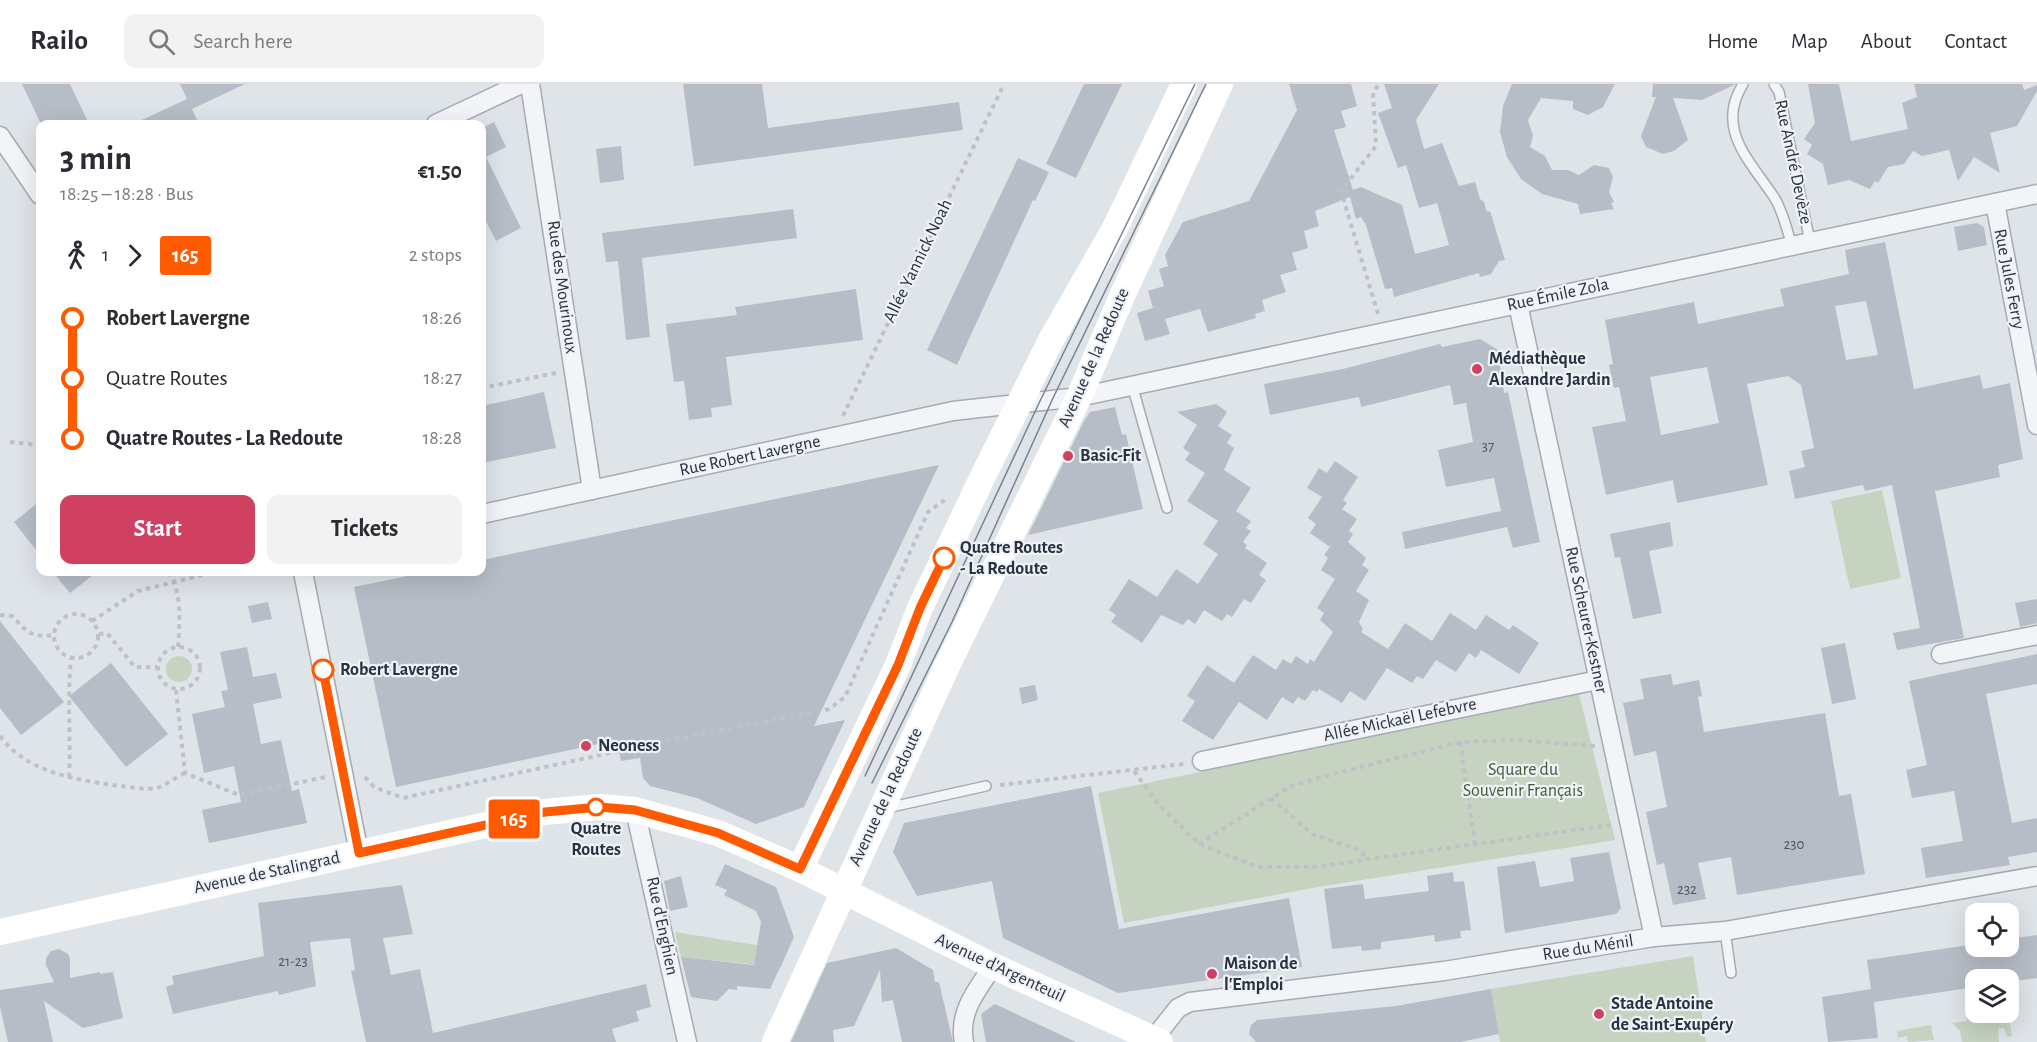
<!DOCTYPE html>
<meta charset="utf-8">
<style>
body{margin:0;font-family:"Alegreya Sans",sans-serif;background:#f2f2f3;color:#2b2b33;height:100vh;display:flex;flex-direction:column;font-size:22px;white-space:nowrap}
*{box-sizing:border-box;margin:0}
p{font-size:20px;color:#7c7c81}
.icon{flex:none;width:33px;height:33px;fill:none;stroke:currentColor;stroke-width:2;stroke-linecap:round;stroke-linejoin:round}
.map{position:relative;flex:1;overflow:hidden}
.drawer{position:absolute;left:36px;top:36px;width:450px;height:456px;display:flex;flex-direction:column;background:#fff;border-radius:12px;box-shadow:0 6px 24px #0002}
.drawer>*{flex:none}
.badge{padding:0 12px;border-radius:4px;font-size:21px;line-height:39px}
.tools{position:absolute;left:1965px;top:819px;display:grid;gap:12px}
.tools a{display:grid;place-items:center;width:54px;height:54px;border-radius:12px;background:#fff;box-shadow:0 6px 24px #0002;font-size:30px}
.map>.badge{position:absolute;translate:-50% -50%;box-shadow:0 0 0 3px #fff}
.legs{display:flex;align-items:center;gap:9px;height:66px;padding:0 24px;font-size:20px}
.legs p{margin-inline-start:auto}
.overview{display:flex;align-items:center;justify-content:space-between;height:102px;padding:0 24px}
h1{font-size:33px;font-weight:700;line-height:45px}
.action{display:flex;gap:12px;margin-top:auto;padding:12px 24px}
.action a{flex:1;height:69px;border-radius:12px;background:#d04161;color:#fff;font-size:24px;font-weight:700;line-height:69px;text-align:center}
.action a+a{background:#f2f2f3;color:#2b2b33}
ul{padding:0 24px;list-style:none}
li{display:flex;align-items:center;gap:21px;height:60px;font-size:22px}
li i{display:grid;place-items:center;width:9px;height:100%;margin:0 8px;background:currentColor}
li i::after{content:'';width:15px;height:15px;margin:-8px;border:4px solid;border-radius:50%;background:#fff}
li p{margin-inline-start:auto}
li:first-child i{background:linear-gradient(#0000 50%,currentColor 0)}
li:last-child i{background:linear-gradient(currentColor 50%,#0000 0)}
header{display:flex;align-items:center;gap:36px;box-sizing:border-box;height:84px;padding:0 30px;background:#fff;border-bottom:2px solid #e1e1e2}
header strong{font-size:28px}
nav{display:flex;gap:33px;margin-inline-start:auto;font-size:21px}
.search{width:420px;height:54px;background:#f2f2f3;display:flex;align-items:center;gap:15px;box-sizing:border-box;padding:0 21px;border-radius:12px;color:#7c7c81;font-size:22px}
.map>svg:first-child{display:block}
.green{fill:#c6d3c0}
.building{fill:#b6bdc6;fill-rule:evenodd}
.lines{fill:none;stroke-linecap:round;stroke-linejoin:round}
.lane-casing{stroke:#a4abb3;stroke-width:12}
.street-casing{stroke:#a4abb3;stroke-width:21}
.path{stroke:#bdc2c7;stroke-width:4;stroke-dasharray:4.5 4.5;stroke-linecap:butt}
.lane{stroke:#f2f4f7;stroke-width:9}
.street{stroke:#f2f4f7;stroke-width:18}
.secondary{stroke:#fff;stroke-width:26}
.tram{stroke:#788493;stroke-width:1.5}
.line-1-casing{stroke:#fff;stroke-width:14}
.line-1{stroke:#ff5a00;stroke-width:9}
.poi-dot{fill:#d04161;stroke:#eff2f6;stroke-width:2}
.stop-1-dot{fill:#fff;stroke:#ff5a00;stroke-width:3}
.labels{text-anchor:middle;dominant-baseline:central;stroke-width:4.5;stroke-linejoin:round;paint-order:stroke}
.number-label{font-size:15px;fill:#4c5562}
.street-label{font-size:18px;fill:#283240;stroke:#eff2f6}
.poi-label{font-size:18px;font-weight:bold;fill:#283240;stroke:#eff2f6;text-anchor:start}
.stop-label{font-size:18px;font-weight:bold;fill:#283240;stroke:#eff2f6;text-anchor:start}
.park-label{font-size:18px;fill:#3f5c35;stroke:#eff2f6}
</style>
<header>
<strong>Railo</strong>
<div class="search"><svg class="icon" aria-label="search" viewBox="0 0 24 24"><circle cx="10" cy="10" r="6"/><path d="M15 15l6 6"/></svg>Search here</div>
<nav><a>Home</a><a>Map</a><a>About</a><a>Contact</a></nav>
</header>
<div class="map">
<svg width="2037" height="958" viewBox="0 0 2037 958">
<rect width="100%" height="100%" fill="#dfe4e9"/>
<g class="green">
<path d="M 1882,406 L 1901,494 L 1850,505 L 1831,417 Z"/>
<circle cx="179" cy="585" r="13"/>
<path d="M 1579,610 L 1615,756 L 1318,803 L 1124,839 L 1098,709 Z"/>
<path d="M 675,848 L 788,866 L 781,883 L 681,873 Z"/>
<path d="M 1693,872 L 1706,958 L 1500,958 L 1491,905 Z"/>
<path d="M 2008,928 L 2012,952 L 2007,953 L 2004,944 L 1998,945 L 1999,958 L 1962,958 L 1960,947 L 1952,939 L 1967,937 L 1966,930 Z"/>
<path d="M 1931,941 L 1934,956 L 1908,958 L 1907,952 L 1898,954 L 1897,947 Z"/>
</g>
<g class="building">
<path d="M 22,0 L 70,0 L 89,40 L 41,40 Z"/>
<path d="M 180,0 L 245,0 L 192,25 L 199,40 L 133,40 L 187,15 Z"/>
<path d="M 683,0 L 762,0 L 768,44 L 959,18 L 963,46 L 694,82 Z"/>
<path d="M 1084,0 L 1122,0 L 1076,94 L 1046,80 Z"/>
<path d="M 1289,0 L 1351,0 L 1357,22 L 1341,27 L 1346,43 L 1334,46 L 1353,106 L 1361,103 L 1402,121 L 1415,170 L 1449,161 L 1437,119 L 1419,124 L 1406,81 L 1398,84 L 1378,29 L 1392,24 L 1384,0 L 1439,0 L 1416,36 L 1424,65 L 1442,59 L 1459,102 L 1475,98 L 1480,115 L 1484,118 L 1487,128 L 1490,127 L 1505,176 L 1499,177 L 1491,190 L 1480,193 L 1479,189 L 1394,213 L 1392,204 L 1385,205 L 1366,141 L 1361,133 L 1356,135 L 1350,113 L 1315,127 L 1319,142 L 1304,147 L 1308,164 L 1292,169 L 1297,186 L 1280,191 L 1286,208 L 1262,216 L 1265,227 L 1255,230 L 1256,234 L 1208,248 L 1200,225 L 1165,235 L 1170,250 L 1145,257 L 1137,229 L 1153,224 L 1148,207 L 1164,202 L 1159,185 L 1168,182 L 1165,171 L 1183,138 L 1249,117 L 1297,26 Z"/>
<path d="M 1512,0 L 1615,0 L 1603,23 L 1588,31 L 1573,25 L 1573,17 L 1541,14 L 1528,36 L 1533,52 L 1530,63 L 1545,72 L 1552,86 L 1568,86 L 1579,91 L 1594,81 L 1609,84 L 1613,93 L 1609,108 L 1614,118 L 1611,119 L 1614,125 L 1580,130 L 1578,120 L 1542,110 L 1521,95 L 1507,73 L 1500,48 L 1503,22 Z"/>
<path d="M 1653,0 L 1736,0 L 1702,16 L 1673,14 L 1688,56 L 1674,67 L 1663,70 L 1646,63 L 1641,52 L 1656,13 L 1652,13 Z"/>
<path d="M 1808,0 L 1839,0 L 1851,57 L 1908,45 L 1902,19 L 1917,13 L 1914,0 L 2022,0 L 2024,6 L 2037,1 L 2037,7 L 2017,42 L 1990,49 L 2000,89 L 1974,73 L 1958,97 L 1949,66 L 1922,72 L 1913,67 L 1904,80 L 1888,83 L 1878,99 L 1875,97 L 1870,105 L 1849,96 L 1828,101 L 1823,80 L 1807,70 L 1812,61 L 1804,55 L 1815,39 Z"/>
<path d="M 494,38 L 506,63 L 486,73 L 521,144 L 496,157 L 482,129 L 482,44 Z"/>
<path d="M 621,62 L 624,96 L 600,99 L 596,65 Z"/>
<path d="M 1018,74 L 1049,88 L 1035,117 L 1033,116 L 957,281 L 927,266 Z"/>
<path d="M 793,125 L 797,154 L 642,174 L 650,253 L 626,256 L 618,177 L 606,178 L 602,149 Z"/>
<path d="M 1977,139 L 1984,143 L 1987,161 L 1958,167 L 1954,143 Z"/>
<path d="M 1885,158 L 1914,305 L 1980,291 L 1983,305 L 2010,299 L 2023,375 L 1998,381 L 2000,393 L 1935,407 L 1964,554 L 1897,566 L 1893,549 L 1920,544 L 1892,401 L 1865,407 L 1863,401 L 1795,415 L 1789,387 L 1805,383 L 1801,367 L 1814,364 L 1801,301 L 1788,292 L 1747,300 L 1768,401 L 1677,419 L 1673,396 L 1606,411 L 1592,343 L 1626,337 L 1619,303 L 1614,304 L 1609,281 L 1613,280 L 1605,236 L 1694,218 L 1698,240 L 1784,222 L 1780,205 L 1849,190 L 1845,166 ZM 1866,217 L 1878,271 L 1846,276 L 1835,222 ZM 1707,283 L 1719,339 L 1661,351 L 1650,293 Z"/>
<path d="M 856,205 L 863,256 L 726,273 L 732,321 L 711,324 L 712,333 L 689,336 L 684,297 L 674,298 L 666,240 L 737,231 L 735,223 Z"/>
<path d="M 1480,255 L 1498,266 L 1504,309 L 1508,308 L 1540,458 L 1513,464 L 1507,443 L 1405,465 L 1402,448 L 1501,427 L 1494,394 L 1446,403 L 1438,366 L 1473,358 L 1466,319 L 1454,321 L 1450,301 L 1361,323 L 1359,313 L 1270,331 L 1264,300 L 1343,285 L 1440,260 L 1442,263 Z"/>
<path d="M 544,308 L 556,364 L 482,379 L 482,322 Z"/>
<path d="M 1216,320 L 1227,328 L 1218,342 L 1232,351 L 1227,359 L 1234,364 L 1224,386 L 1251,404 L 1236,427 L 1251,437 L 1246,444 L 1251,447 L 1243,458 L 1247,461 L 1245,464 L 1267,479 L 1259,491 L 1266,496 L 1251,519 L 1244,515 L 1232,533 L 1227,530 L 1222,537 L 1204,526 L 1195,540 L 1188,535 L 1183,541 L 1161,531 L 1142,559 L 1111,538 L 1116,531 L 1109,526 L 1129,495 L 1157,513 L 1176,485 L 1198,500 L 1218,470 L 1203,460 L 1218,437 L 1187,417 L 1205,389 L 1185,376 L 1190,369 L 1183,364 L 1197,341 L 1177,328 Z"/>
<path d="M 1115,323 L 1122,351 L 1126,350 L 1143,425 L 1028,451 L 1084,337 L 1090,328 Z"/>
<path d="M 1335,377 L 1358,393 L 1343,416 L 1347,419 L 1342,425 L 1357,435 L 1349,447 L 1353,450 L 1348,458 L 1366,474 L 1362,481 L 1369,486 L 1356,507 L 1369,516 L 1359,538 L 1363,545 L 1361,548 L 1388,565 L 1405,539 L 1432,557 L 1450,529 L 1476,546 L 1486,531 L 1509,546 L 1513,541 L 1539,559 L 1519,590 L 1481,566 L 1476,574 L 1469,569 L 1456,588 L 1436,576 L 1423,595 L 1417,592 L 1412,599 L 1387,584 L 1365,617 L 1350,607 L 1342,619 L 1319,605 L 1317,608 L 1313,606 L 1305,617 L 1298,613 L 1293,620 L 1282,613 L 1267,636 L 1239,618 L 1213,656 L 1182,637 L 1195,617 L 1187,612 L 1207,581 L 1234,599 L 1253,571 L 1276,586 L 1283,575 L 1291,580 L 1296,572 L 1308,580 L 1310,575 L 1314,578 L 1333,548 L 1320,536 L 1324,529 L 1317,524 L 1335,495 L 1321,486 L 1328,474 L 1324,471 L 1330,463 L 1310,449 L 1316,440 L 1308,434 L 1322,413 L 1307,404 L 1319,384 L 1327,389 Z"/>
<path d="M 939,381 L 814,642 L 845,636 L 804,723 L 756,740 L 697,714 L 650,702 L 643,694 L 640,674 L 621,677 L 617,656 L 396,703 L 354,503 L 427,488 L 482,488 L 482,476 Z"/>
<path d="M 40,417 L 40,471 L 14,438 Z"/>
<path d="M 1670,438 L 1673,462 L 1649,467 L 1662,529 L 1633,535 L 1620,473 L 1615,474 L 1610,450 Z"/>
<path d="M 53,488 L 97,488 L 70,509 Z"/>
<path d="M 2037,515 L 2037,539 L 2020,543 L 2015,519 Z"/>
<path d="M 268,518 L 272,535 L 252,539 L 248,522 Z"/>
<path d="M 0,537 L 64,618 L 21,651 L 0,624 Z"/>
<path d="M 1845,559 L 1856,615 L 1832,620 L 1821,564 Z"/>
<path d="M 247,563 L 253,593 L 276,589 L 282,614 L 253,620 L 261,660 L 281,656 L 292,707 L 299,705 L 307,739 L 209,759 L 202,726 L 241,718 L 234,682 L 204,689 L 192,630 L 225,623 L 221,607 L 228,606 L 220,568 Z"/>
<path d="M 2037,570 L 2037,600 L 1986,610 L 2012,739 L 2037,734 L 2037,768 L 2008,773 L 2010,781 L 1926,794 L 1921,764 L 1963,757 L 1954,707 L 1912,714 L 1906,686 L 1927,681 L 1909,597 Z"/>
<path d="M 111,579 L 168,650 L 126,683 L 69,612 Z"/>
<path d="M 1671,590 L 1673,601 L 1699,596 L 1702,612 L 1698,613 L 1704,648 L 1825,629 L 1839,712 L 1851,710 L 1865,790 L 1737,811 L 1731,773 L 1698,779 L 1706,815 L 1673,821 L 1664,779 L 1657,781 L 1646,728 L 1667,723 L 1656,667 L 1634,672 L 1623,619 L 1644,615 L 1640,595 Z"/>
<path d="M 1035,601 L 1038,616 L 1022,620 L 1019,604 Z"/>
<path d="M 1091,702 L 1119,845 L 1289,814 L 1302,883 L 1118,909 L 1003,854 L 992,797 L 917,812 L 893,768 L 904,739 Z"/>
<path d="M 1609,768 L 1621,824 L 1616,830 L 1505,849 L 1497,783 L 1535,777 L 1540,803 L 1574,797 L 1570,774 Z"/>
<path d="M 725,780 L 776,803 L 794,853 L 770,905 L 737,902 L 737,906 L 729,905 L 717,917 L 691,913 L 681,873 L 754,881 L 761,838 L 756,827 L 724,811 L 727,806 L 715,801 Z"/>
<path d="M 1453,788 L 1454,798 L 1464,797 L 1471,846 L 1460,847 L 1461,854 L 1435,858 L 1434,851 L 1381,858 L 1381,865 L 1362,867 L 1361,862 L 1332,865 L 1324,805 L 1363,800 L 1365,815 L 1429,807 L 1427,792 Z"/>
<path d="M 681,792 L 688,823 L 670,827 L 664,797 Z"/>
<path d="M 402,801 L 413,850 L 383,854 L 391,891 L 420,885 L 433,949 L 646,900 L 651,923 L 636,927 L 639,937 L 612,945 L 616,958 L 366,958 L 351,887 L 355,886 L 350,854 L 310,858 L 316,902 L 279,911 L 278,907 L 173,930 L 166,903 L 174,900 L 172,892 L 264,872 L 258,819 Z"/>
<path d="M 2037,851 L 2037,894 L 2008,898 L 2008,896 L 1976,896 L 1976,903 L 1874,918 L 1878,954 L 1828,958 L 1822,913 L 1871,905 L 1867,876 L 1976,860 L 1976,862 L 2008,862 L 2008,855 Z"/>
<path d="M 896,864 L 933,886 L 935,898 L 939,898 L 953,958 L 902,958 L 893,916 L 882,918 L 880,886 L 854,942 L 833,946 L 834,958 L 791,958 L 827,879 Z"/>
<path d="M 59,865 L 68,870 L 70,875 L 70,894 L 100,888 L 100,890 L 113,888 L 123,934 L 83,944 L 44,917 L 53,958 L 8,958 L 0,923 L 0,906 L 54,898 L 46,881 L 46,874 L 51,867 Z"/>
<path d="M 1491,905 L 1499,950 L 1460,958 L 1256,958 L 1249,950 L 1251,941 L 1257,936 L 1396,922 Z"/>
<path d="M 995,920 L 1076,958 L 986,958 L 981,930 Z"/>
</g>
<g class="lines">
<defs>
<g id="lane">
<path d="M 1743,0 C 1715,45 1750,77 1774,113 C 1783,127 1787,146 1792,162"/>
<path d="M 1774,0 L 1779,8 L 1810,158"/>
<path d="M 1132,301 L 1167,424"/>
<path d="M 887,724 L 986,702"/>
<path d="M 1725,847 L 1731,889"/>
</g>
<g id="street">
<path d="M 530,0 L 592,406"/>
<path d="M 436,40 L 521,0"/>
<path d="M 0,52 L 40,111"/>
<path d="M 1995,119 L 2037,341"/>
<path d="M 1518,220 L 1654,853"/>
<path d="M 482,430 L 953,327 L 1079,313 L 2037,110"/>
<path d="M 303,488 L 359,769"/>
<path d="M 1941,570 L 2037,551"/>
<path d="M 1202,677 L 1598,596"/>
<path d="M 635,726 L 687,958"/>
<path d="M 964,958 C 958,928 977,906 993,882"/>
<path d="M 1151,958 L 1178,924 L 1190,918 L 1444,887 L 1654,853 L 1725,847 L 2037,792"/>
</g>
</defs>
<use href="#lane" class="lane-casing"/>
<use href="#street" class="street-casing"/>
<g class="path">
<path d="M 1378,230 L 1341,107 L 1376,62 L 1373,9 L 1379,0"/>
<path d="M 482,307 L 491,302 L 556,289"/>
<path d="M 843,332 L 1004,0"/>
<path d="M 10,358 L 30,360 L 40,364"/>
<path d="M 169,488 C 182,511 180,537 178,563"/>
<circle cx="76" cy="552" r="22"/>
<path d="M 0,531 L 12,532 C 28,548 30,554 54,551"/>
<path d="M 92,537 L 138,507 L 214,488"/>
<path d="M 99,550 L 107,549 L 135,583 L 157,583"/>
<circle cx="179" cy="584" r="21"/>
<path d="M 176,606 L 185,689 L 239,711 L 326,693"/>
<path d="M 0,652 C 27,689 77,696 120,702 C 131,703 146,706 157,704 C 166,701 176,693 185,689"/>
<path d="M 666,657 L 829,625 L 845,613 L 928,428 L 946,415"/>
<path d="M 1460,658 L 1475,760"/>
<path d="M 1134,687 L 1158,720 L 1199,760 L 1258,783 L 1313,783 L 1611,741"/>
<path d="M 69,693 C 71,653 67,614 71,574"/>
<path d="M 365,693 L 374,703 L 403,714 L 619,667"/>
<path d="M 1000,701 L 1184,680"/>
<path d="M 1271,714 L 1312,750 L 1359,766 L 1368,776"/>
<path d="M 1199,760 L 1291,702 L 1333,690 L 1460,658 L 1515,656 L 1595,662"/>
</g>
<use href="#lane" class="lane"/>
<use href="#street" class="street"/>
<g class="secondary">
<path d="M 800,785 L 898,581 L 920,524 L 986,386 L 1051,256 L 1115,144 L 1184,0"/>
<path d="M 0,848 L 545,728 L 599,723 L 635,726 L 718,749 L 800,785 L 993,882 L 1160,958"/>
<path d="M 775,958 L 947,582 L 1079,313 L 1123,210 L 1220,0"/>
</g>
<g class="tram">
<path d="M 865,692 L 1040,317 L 1195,0"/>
<path d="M 872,699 L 952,538 L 1053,314 L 1206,0"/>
</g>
</g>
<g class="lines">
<defs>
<path id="line-1" d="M 323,586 L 359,769 L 545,728 L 599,723 L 635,726 L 718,749 L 800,785 L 898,581 L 920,524 L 944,474"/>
</defs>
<use href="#line-1" class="line-1-casing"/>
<use href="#line-1" class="line-1"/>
</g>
<g class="poi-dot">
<circle cx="1477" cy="285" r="6"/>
<circle cx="1068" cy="372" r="6"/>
<circle cx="586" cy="662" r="6"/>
<circle cx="1212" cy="890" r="6"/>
<circle cx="1599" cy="930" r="6"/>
</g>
<g class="stop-1-dot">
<circle cx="944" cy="474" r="10"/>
<circle cx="323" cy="586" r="10"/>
<circle cx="596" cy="723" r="8"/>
</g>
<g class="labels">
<g class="number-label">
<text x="1488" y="362">37</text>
<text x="1794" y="760">230</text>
<text x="1687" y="805">232</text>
<text x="293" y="877">21-23</text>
</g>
<g class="street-label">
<text transform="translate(1793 78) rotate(78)">Rue André Devèze</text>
<text transform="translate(918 177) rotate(-64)">Allée Yannick Noah</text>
<text transform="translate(2009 195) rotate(79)">Rue Jules Ferry</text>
<text transform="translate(562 203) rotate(82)">Rue des Mourinoux</text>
<text transform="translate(1558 211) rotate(-12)">Rue Émile Zola</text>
<text transform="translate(1094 274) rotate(-66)">Avenue de la Redoute</text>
<text transform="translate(750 372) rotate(-12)">Rue Robert Lavergne</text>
<text transform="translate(1586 536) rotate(78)">Rue Scheurer-Kestner</text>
<text transform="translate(1400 636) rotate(-12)">Allée Mickaël Lefebvre</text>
<text transform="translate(886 713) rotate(-65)">Avenue de la Redoute</text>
<text transform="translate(267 789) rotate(-12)">Avenue de Stalingrad</text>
<text transform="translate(662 842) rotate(78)">Rue d'Enghien</text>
<text transform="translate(1588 864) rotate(-9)">Rue du Ménil</text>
<text transform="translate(1000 884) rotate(25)">Avenue d'Argenteuil</text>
</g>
<g class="poi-label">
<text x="1489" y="275">Médiathèque<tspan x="1489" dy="21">Alexandre Jardin</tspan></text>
<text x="1080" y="372">Basic-Fit</text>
<text x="598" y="662">Neoness</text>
<text x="1224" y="880">Maison de<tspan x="1224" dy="21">l'Emploi</tspan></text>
<text x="1611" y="920">Stade Antoine<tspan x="1611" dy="21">de Saint-Exupéry</tspan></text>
</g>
<g class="stop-label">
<text x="960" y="464">Quatre Routes<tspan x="960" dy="21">- La Redoute</tspan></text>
<text x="340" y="586">Robert Lavergne</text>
<text x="596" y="745" text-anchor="middle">Quatre<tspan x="596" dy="21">Routes</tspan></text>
</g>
<g class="park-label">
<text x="1523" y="686">Square du<tspan x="1523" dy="21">Souvenir Français</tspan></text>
</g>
</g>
</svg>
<div class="tools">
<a><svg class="icon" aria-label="locate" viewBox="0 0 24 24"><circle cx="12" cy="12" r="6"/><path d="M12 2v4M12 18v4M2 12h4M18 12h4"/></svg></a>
<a><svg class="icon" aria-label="layers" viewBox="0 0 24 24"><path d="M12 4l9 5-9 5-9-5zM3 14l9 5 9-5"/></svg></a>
</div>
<b class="badge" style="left:514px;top:735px;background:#ff5a00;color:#fff">165</b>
<section class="drawer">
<div class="overview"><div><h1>3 min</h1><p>18:25 – 18:28 · Bus</p></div><b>€1.50</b></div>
<div class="legs"><svg class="icon" aria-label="walk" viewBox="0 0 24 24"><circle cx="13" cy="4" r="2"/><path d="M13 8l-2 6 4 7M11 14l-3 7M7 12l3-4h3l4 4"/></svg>1<svg class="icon" aria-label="forward" viewBox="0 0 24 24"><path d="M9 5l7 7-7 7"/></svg><b class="badge" style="background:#ff5a00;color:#fff">165</b><p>2 stops</p></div>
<ul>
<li><i style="color:#ff5a00"></i><b>Robert Lavergne</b><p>18:26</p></li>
<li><i style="color:#ff5a00"></i><span>Quatre Routes</span><p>18:27</p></li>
<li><i style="color:#ff5a00"></i><b>Quatre Routes - La Redoute</b><p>18:28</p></li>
</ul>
<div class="action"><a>Start</a><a>Tickets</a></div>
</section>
</div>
